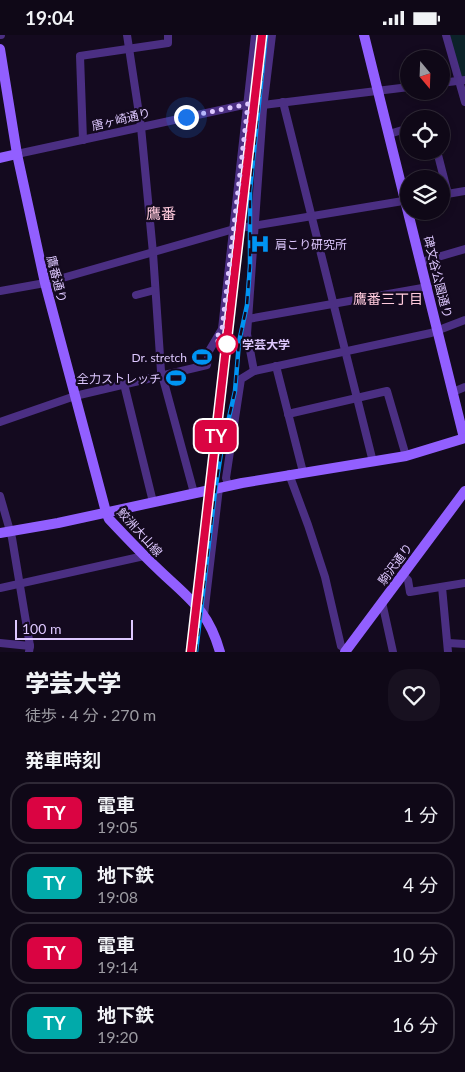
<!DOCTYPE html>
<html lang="ja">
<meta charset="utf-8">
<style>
body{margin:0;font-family:Lato,"Noto Sans JP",sans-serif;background:#181120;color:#f1f3f6;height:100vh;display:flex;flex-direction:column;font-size:19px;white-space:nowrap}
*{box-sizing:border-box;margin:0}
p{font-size:16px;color:#9b9aa1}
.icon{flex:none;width:28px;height:28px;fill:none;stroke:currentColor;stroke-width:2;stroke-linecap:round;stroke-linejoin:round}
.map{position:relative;height:617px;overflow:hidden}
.details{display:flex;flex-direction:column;background:#0f0817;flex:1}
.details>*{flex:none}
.badge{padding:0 10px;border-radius:8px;font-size:18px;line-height:32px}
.needle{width:32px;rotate:161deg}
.fabs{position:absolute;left:400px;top:15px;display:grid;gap:10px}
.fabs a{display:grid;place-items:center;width:50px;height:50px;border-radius:50%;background:#0f0817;box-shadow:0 2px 8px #0003,0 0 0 1px #2f2936;font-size:25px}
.scale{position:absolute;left:15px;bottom:12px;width:118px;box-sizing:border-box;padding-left:5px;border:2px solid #dec8ff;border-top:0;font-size:14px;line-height:18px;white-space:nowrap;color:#dec8ff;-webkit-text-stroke:4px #140a1f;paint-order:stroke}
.you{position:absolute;width:25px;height:25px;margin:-12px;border:4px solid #fff;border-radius:50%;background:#1a73e8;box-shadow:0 0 0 8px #1a73e833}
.map>.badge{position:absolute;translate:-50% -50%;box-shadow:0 0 0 2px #fff}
h2{padding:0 25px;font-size:19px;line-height:45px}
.round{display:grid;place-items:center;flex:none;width:52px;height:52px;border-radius:20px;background:#181120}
.headline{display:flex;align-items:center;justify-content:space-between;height:85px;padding:0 25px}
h1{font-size:24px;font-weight:800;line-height:38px}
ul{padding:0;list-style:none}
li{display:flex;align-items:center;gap:15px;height:62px;margin:0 10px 8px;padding:0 15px;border:2px solid #2f2936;border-radius:20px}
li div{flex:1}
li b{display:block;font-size:19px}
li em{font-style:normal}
li .badge{min-width:55px;font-weight:700;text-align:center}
.status{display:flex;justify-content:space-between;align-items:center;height:35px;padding:0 25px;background:#0f0817;direction:ltr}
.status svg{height:14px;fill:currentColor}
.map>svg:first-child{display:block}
.green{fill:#0c2229}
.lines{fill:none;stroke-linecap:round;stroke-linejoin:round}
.street{stroke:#4b2f83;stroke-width:8}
.secondary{stroke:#925fff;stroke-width:10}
.rail-casing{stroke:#0094f3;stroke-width:4.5}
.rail{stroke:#140a1f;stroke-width:2.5;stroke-dasharray:8;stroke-linecap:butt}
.line-casing{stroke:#fff;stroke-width:11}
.line{stroke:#da0442;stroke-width:8}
.walk{stroke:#dec8ff;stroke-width:5;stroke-dasharray:0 9}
.stop-dot{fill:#fff;stroke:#da0442;stroke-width:2.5}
.labels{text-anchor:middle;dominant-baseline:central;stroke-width:4.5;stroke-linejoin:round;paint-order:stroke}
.street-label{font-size:12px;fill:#dec8ff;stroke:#140a1f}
.poi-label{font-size:12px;fill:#dec8ff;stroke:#140a1f;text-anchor:end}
.stop-label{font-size:12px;font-weight:bold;fill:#dec8ff;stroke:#140a1f;text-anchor:start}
.neighbourhood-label{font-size:14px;fill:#ffcadc;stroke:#140a1f}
.quarter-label{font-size:15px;fill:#ffcadc;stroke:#140a1f}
</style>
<div class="status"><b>19:04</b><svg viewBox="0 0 49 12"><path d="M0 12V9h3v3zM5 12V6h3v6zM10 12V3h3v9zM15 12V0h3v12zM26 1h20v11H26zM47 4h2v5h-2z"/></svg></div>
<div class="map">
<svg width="465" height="617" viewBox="0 0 465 617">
<rect width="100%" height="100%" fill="#140a1f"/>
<path class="green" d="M 448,0 L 465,0 L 465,43 L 460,43 Z"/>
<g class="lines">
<g class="street">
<path d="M 0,0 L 1,0"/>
<path d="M 127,0 L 141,92 L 153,218 L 161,336 L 194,458"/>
<path d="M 446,0 L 465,67"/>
<path d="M 441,48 L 465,45"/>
<path d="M 283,67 L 373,427"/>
<path d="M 389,99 L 409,93"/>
<path d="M 83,105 L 80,21 L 168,8 L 168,0"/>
<path d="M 437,116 L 448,159"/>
<path d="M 17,119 L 248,69 L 263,70 L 409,52"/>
<path d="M 441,160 L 465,156"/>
<path d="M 421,227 L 465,214"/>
<path d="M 0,256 L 45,248 L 234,194 L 409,165"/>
<path d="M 136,260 L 155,255"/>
<path d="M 248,284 L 428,252"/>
<path d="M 276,331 L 303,437"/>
<path d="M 254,336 L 247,299 L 263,74 L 272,0"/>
<path d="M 124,349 L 153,467"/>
<path d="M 453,357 L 465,352"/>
<path d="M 288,379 L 387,356 L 406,421"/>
<path d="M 0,387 L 75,361 L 207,330 L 209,316 L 222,294 L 255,0"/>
<path d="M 289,439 L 308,490 L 325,542 L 341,611 L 347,615"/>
<path d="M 228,450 L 226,443 L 241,344 L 254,336 L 431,298 L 465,285"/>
<path d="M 0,461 L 12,503 L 30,611 L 29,617"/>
<path d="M 403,540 L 408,545 L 410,557 L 465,548"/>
<path d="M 442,552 L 448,617"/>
<path d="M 0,553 L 144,521"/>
<path d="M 382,567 L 393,617"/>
<path d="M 204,580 L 219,453"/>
<path d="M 0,608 L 30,611"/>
<path d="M 448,608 L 465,609"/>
</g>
<g class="secondary">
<path d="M 364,0 L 464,403"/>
<path d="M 0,14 L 17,119 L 45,248 L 106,477 L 109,484 C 125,501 141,518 158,534 C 188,563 208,574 220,617"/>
<path d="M 0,123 L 17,119"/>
<path d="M 0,498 L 58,488 L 242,448 L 406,421 L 465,403"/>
<path d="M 345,617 L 465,456"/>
</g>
<defs>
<g id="rail">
<path d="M 213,426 L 244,160"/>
<path d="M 196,617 L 215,457 L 221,418 L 235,356 L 239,307 L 247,270 L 250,232 L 250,156 L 266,0"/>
</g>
</defs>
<use href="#rail" class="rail-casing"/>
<use href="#rail" class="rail"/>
</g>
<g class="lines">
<defs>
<path id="line" d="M 191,617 L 262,0"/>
</defs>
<use href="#line" class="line-casing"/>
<use href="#line" class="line"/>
<path class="walk" d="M 186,82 L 248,69 L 222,294 L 215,305 L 227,309"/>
</g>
<defs>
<symbol id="hospital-bare" viewBox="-9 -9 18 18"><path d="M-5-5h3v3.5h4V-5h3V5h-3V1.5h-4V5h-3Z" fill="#0094f3" stroke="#140a1f" stroke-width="2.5" paint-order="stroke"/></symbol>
<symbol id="stadium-bare" viewBox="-9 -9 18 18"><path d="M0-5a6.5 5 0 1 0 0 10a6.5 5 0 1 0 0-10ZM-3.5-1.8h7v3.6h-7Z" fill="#0094f3" stroke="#140a1f" stroke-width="2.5" paint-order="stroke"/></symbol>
</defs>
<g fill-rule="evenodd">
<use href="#hospital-bare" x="246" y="195" width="28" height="28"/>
<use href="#stadium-bare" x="188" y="308" width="28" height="28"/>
<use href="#stadium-bare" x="162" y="329" width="28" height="28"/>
</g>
<circle class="stop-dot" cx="227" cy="309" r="10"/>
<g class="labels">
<g class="street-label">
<text transform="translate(121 84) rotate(-13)">唐ヶ崎通り</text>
<text transform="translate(438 242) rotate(76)">碑文谷公園通り</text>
<text transform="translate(57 244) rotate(76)">鷹番通り</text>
<text transform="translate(140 497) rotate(48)">鮫洲大山線</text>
<text transform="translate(395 529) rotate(-53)">駒沢通り</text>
</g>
<g class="poi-label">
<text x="275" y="209" text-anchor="start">肩こり研究所</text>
<text x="187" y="322">Dr. stretch</text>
<text x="161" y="343">全力ストレッチ</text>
</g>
<g class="stop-label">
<text x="242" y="309">学芸大学</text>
</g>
<g class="neighbourhood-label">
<text x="388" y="263">鷹番三丁目</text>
</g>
<g class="quarter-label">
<text x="161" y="178">鷹番</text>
</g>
</g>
</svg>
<div class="fabs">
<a><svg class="needle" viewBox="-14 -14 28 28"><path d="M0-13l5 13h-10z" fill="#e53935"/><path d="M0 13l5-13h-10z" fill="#9b9aa1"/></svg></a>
<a><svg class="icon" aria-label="locate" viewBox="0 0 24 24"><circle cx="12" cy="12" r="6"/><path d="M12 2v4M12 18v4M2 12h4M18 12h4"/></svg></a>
<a><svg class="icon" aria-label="layers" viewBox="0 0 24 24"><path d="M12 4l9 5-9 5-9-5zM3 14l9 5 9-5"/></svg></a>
</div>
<div class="scale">100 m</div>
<div class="you" style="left:186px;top:82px"></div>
<b class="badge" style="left:216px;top:401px;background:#da0442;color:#fff">TY</b>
</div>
<section class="details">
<div class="headline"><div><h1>学芸大学</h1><p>徒歩 · 4 分 · 270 m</p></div><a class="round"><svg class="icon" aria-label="heart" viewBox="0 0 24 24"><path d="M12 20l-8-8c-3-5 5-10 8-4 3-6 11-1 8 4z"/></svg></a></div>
<h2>発車時刻</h2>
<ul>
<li><span class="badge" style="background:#da0442;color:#fff">TY</span><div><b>電車</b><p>19:05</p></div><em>1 分</em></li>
<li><span class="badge" style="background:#01aaaa;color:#fff">TY</span><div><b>地下鉄</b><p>19:08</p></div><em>4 分</em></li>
<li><span class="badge" style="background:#da0442;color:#fff">TY</span><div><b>電車</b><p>19:14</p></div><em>10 分</em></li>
<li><span class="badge" style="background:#01aaaa;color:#fff">TY</span><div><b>地下鉄</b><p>19:20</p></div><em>16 分</em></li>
</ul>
</section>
